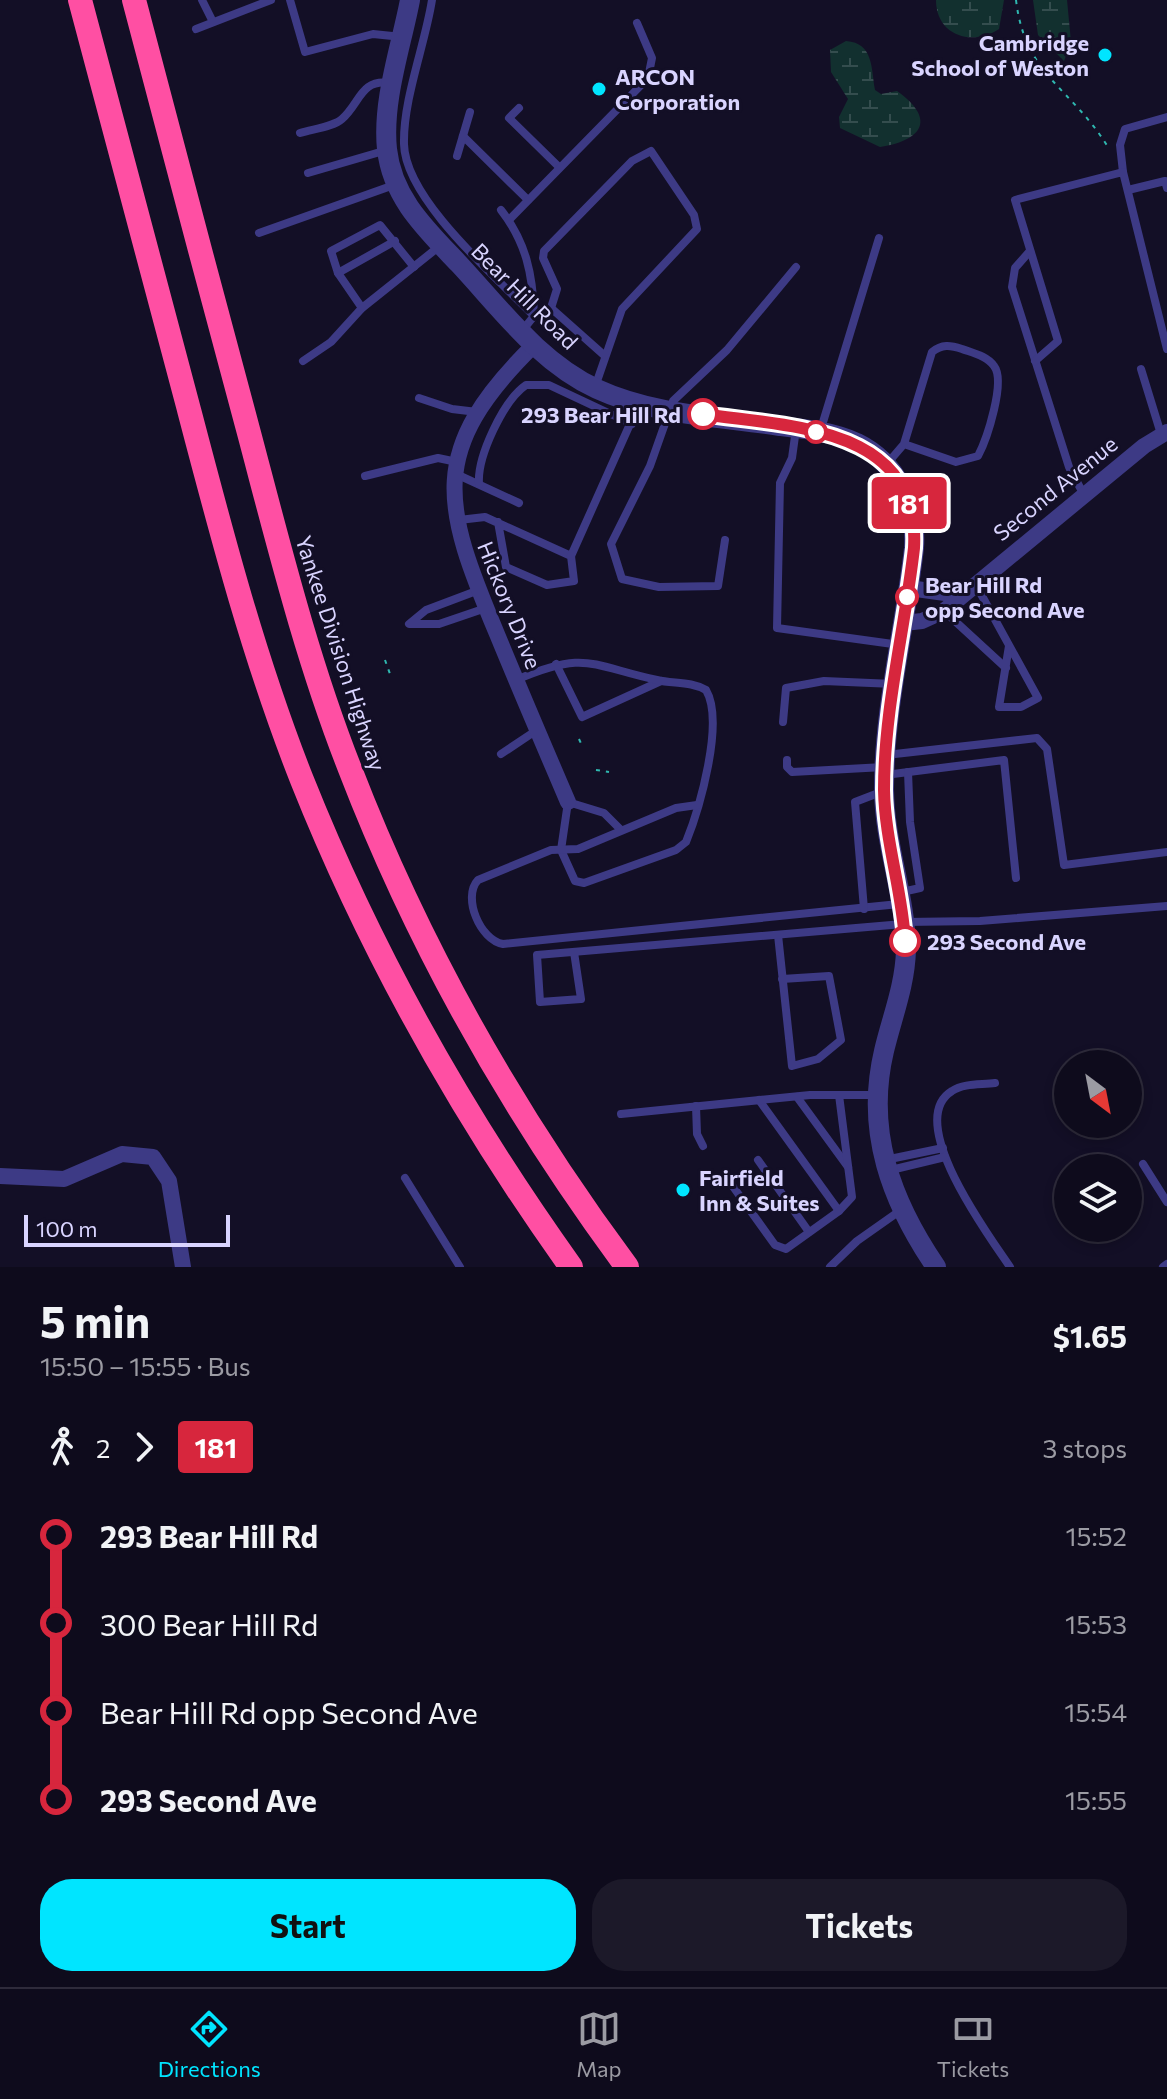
<!DOCTYPE html>
<meta charset="utf-8">
<style>
body{margin:0;font-family:Commissioner,sans-serif;background:#1c1929;color:#f1f3f6;height:100vh;display:flex;flex-direction:column;font-size:30px;white-space:nowrap}
*{box-sizing:border-box;margin:0}
p{font-size:26px;color:#9b9ba3}
.icon{flex:none;width:44px;height:44px;fill:none;stroke:currentColor;stroke-width:2;stroke-linecap:round;stroke-linejoin:round}
.map{position:relative;height:1267px;overflow:hidden}
.side{display:flex;flex-direction:column;background:#0e0b1c;flex:1}
.side>*{flex:none}
.badge{padding:0 16px;border-radius:6px;font-size:28px;line-height:52px}
.needle{width:52px;rotate:148deg}
.buttons{position:absolute;left:1054px;top:1050px;display:grid;gap:16px}
.buttons a{display:grid;place-items:center;width:88px;height:88px;border-radius:50%;background:#0e0b1c;box-shadow:0 4px 12px #0003,0 0 0 2px #2e2b3b;font-size:40px}
.scale{position:absolute;left:24px;bottom:20px;width:206px;box-sizing:border-box;padding-left:8px;border:4px solid #d9d4ff;border-top:0;font-size:22px;line-height:28px;white-space:nowrap;color:#d9d4ff;-webkit-text-stroke:6px #130f26;paint-order:stroke}
.map>.badge{position:absolute;translate:-50% -50%;box-shadow:0 0 0 4px #fff}
.legs{display:flex;align-items:center;gap:12px;height:88px;padding:0 40px;font-size:26px}
.legs p{margin-inline-start:auto}
.summary{display:flex;align-items:center;justify-content:space-between;height:136px;padding:0 40px}
h1{font-size:44px;font-weight:700;line-height:60px}
.action{display:flex;gap:16px;margin-top:auto;padding:16px 40px}
.action a{flex:1;height:92px;border-radius:32px;background:#00e5ff;color:#111;font-size:32px;font-weight:700;line-height:92px;text-align:center}
.action a+a{background:#1c1929;color:#f1f3f6}
ul{padding:0 40px;list-style:none}
li{display:flex;align-items:center;gap:28px;height:88px;font-size:30px}
li i{display:grid;place-items:center;width:12px;height:100%;margin:0 10px;background:currentColor}
li i::after{content:'';width:20px;height:20px;margin:-10px;border:6px solid;border-radius:50%;background:#0e0b1c}
li p{margin-inline-start:auto}
li:first-child i{background:linear-gradient(#0000 50%,currentColor 0)}
li:last-child i{background:linear-gradient(currentColor 50%,#0000 0)}
.tabs{display:flex;justify-content:space-around;align-items:center;height:112px;border-top:2px solid #2e2b3b;background:#0e0b1c;font-size:22px;color:#9b9ba3}
.tabs a{display:grid;justify-items:center;gap:4px}
.tabs .active{color:#00e5ff}
.map>svg:first-child{display:block}
.wetland{fill:url(#wetland-marsh)}
.lines{fill:none;stroke-linecap:round;stroke-linejoin:round}
.path{stroke:#2fb8b0;stroke-width:2;stroke-dasharray:4 6;stroke-linecap:butt}
.service{stroke:#3d3a85;stroke-width:8}
.minor{stroke:#3d3a85;stroke-width:16}
.tertiary{stroke:#3d3a85;stroke-width:20}
.motorway{stroke:#ff4fa3;stroke-width:24}
.line-1-casing{stroke:#fff;stroke-width:18}
.line-1{stroke:#d7263d;stroke-width:12}
.poi-dot{fill:#00e5ff;stroke:#130f26;stroke-width:3}
.stop-1-dot{fill:#fff;stroke:#d7263d;stroke-width:4}
.labels{text-anchor:middle;dominant-baseline:central;stroke-width:6;stroke-linejoin:round;paint-order:stroke}
.poi-label{font-size:22px;font-weight:bold;fill:#d9d4ff;stroke:#130f26;text-anchor:start}
.street-label{font-size:22px;fill:#d9d4ff;stroke:#130f26}
.stop-label{font-size:22px;font-weight:bold;fill:#d9d4ff;stroke:#130f26;text-anchor:start}
</style>
<div class="map">
<svg width="1167" height="1267" viewBox="0 0 1167 1267">
<defs>
<pattern id="wetland-marsh" width="20" height="14" patternUnits="userSpaceOnUse" patternTransform="scale(2)"><rect width="20" height="14" fill="#12302f"/><path d="M1 5h8M5 5V1M11 12h8M15 12V8" fill="none" stroke="#344d4e"/></pattern>
</defs>
<rect width="100%" height="100%" fill="#130f26"/>
<g class="wetland">
<path d="M 936,0 L 1004,0 L 999,29 C 971,47 936,35 936,0 Z"/>
<path d="M 1033,0 L 1067,0 L 1071,42 L 1064,61 L 1038,35 Z"/>
<path d="M 846,41 C 874,43 871,69 875,90 L 881,94 L 897,91 C 935,118 925,140 880,147 L 840,128 L 839,117 L 848,99 L 831,72 L 830,50 Z"/>
</g>
<g class="lines">
<g class="path">
<path d="M 1016,0 C 1025,76 1071,87 1108,147"/>
<path d="M 385,660 L 390,674"/>
<path d="M 579,739 L 583,748"/>
<path d="M 596,770 L 609,772"/>
</g>
<g class="service">
<path d="M 202,0 L 213,22"/>
<path d="M 290,0 L 305,52 L 373,34 L 402,37"/>
<path d="M 432,0 C 425,45 403,99 404,144 C 405,199 496,277 534,316"/>
<path d="M 196,29 L 271,0"/>
<path d="M 519,108 L 509,118 L 559,167"/>
<path d="M 300,133 C 312,129 333,127 342,119 C 360,103 361,79 389,83"/>
<path d="M 463,136 L 528,200"/>
<path d="M 457,156 L 470,112"/>
<path d="M 1123,172 L 1120,145 L 1125,129 L 1167,117"/>
<path d="M 308,173 L 387,150"/>
<path d="M 1128,190 L 1165,181 L 1167,188"/>
<path d="M 501,210 C 526,242 533,275 534,315"/>
<path d="M 509,220 L 648,78 L 652,58 L 637,23"/>
<path d="M 259,233 L 394,185"/>
<path d="M 1030,251 L 1015,268 L 1012,287 L 1069,467 L 1084,495"/>
<path d="M 338,273 L 395,241"/>
<path d="M 362,308 L 338,273 L 331,251 L 380,225 L 414,267"/>
<path d="M 551,308 L 557,289 L 543,258 L 544,251 L 632,161 L 651,151 L 694,215 L 697,229 L 622,309 L 595,387"/>
<path d="M 522,331 L 534,316 L 551,308 L 605,356"/>
<path d="M 303,361 L 331,342 L 362,308 L 441,245"/>
<path d="M 1035,361 L 1058,341 L 1015,200 L 1123,172 L 1167,349"/>
<path d="M 1141,369 L 1161,434"/>
<path d="M 419,398 L 452,409 L 477,412"/>
<path d="M 796,429 L 792,458 L 780,483 L 777,628 L 900,645"/>
<path d="M 820,432 L 879,238"/>
<path d="M 886,465 L 904,444 L 932,352 C 942,344 950,345 962,349 C 973,353 987,356 994,366 C 1006,381 987,439 978,456 L 956,462 L 904,444"/>
<path d="M 456,474 L 519,503"/>
<path d="M 365,476 L 438,458 L 457,462"/>
<path d="M 479,484 C 477,457 503,401 526,385 L 549,385 L 632,424"/>
<path d="M 459,520 L 485,517 L 571,556 L 574,581 L 547,585 L 506,567 L 498,522"/>
<path d="M 725,540 L 718,586 L 659,587 L 622,579 L 611,544 L 650,466 L 673,401 L 727,350 L 796,267"/>
<path d="M 571,556 L 639,404"/>
<path d="M 976,585 L 1038,698 L 1021,707 L 999,707 L 1009,646"/>
<path d="M 479,590 L 426,610 L 409,624 L 439,624 L 486,608"/>
<path d="M 944,611 L 1006,668"/>
<path d="M 556,664 L 582,717 L 661,681"/>
<path d="M 516,680 C 586,650 589,665 657,680 C 673,684 691,681 706,690 C 725,722 699,810 686,842 L 676,850 L 584,883 L 575,881 L 561,850 L 568,802 L 604,813 L 621,830"/>
<path d="M 783,722 L 786,688 L 824,681 L 894,684"/>
<path d="M 501,754 L 537,730"/>
<path d="M 886,755 L 1037,738 L 1047,749 L 1064,865 L 1167,852"/>
<path d="M 787,760 L 787,767 L 792,772 L 884,767"/>
<path d="M 885,775 L 1004,760 L 1016,878"/>
<path d="M 697,805 L 676,808 L 578,849 L 551,850 L 478,880 C 462,897 480,940 503,944 L 899,904"/>
<path d="M 902,892 L 920,888 L 910,822 L 908,772"/>
<path d="M 864,909 L 855,802 L 881,792"/>
<path d="M 904,922 L 980,921 L 1167,906"/>
<path d="M 778,935 L 792,1066 L 818,1059 L 841,1040 L 829,976 L 782,979"/>
<path d="M 574,952 L 581,999 L 540,1002 L 537,955 L 903,924"/>
<path d="M 995,1083 C 981,1085 964,1083 952,1091 C 903,1121 990,1237 1010,1267"/>
<path d="M 797,1097 L 848,1167"/>
<path d="M 759,1100 L 839,1211 L 852,1197 L 839,1095"/>
<path d="M 696,1106 L 697,1134 L 703,1146"/>
<path d="M 621,1114 L 810,1095 L 877,1095"/>
<path d="M 758,1160 L 809,1232"/>
<path d="M 885,1160 L 943,1148"/>
<path d="M 1143,1164 L 1167,1202"/>
<path d="M 891,1170 L 945,1157"/>
<path d="M 405,1178 L 460,1267"/>
<path d="M 729,1181 L 775,1245 L 786,1249 L 839,1211"/>
<path d="M 830,1267 L 857,1241 L 901,1210"/>
<path d="M 1163,1267 L 1167,1264"/>
</g>
<g class="minor">
<path d="M 534,345 C 426,451 443,505 497,634 C 520,690 544,746 568,802"/>
<path d="M 909,588 L 945,593 L 967,589"/>
<path d="M 904,623 L 922,621 L 944,611 L 1144,446 L 1167,432"/>
<path d="M 0,1176 L 64,1179 L 122,1154 L 153,1157 L 169,1181 L 183,1267"/>
</g>
<path class="tertiary" d="M 410,0 C 401,47 382,101 387,149 C 392,198 427,230 459,264 C 501,309 540,363 597,389 C 653,415 720,417 780,426 C 806,429 833,432 857,443 C 896,462 917,505 914,548 C 905,628 884,708 884,788 C 884,844 906,896 906,950 C 905,986 892,1017 884,1051 C 865,1131 891,1201 936,1267"/>
<g class="motorway">
<path d="M 80,0 C 116,135 152,270 188,406 C 221,532 254,659 302,780 C 371,953 463,1116 571,1267"/>
<path d="M 134,0 C 172,144 210,289 249,433 C 279,546 307,660 350,769 C 419,948 513,1113 627,1267"/>
</g>
</g>
<g class="lines">
<defs>
<path id="line-1" d="M 703,414 C 789,427 921,425 914,548 C 905,628 884,709 884,790 C 885,841 902,890 905,941"/>
</defs>
<use href="#line-1" class="line-1-casing"/>
<use href="#line-1" class="line-1"/>
</g>
<g class="poi-dot">
<circle cx="1105" cy="55" r="8"/>
<circle cx="599" cy="89" r="8"/>
<circle cx="683" cy="1190" r="8"/>
</g>
<g class="stop-1-dot">
<circle cx="703" cy="414" r="14"/>
<circle cx="816" cy="432" r="10"/>
<circle cx="907" cy="597" r="10"/>
<circle cx="905" cy="941" r="14"/>
</g>
<g class="labels">
<g class="poi-label">
<text x="1089" y="42" text-anchor="end">Cambridge<tspan x="1089" dy="25">School of Weston</tspan></text>
<text x="615" y="76">ARCON<tspan x="615" dy="25">Corporation</tspan></text>
<text x="699" y="1177">Fairfield<tspan x="699" dy="25">Inn &amp; Suites</tspan></text>
</g>
<g class="street-label">
<text transform="translate(525 296) rotate(45)">Bear Hill Road</text>
<text transform="translate(1055 488) rotate(-39)">Second Avenue</text>
<text transform="translate(510 605) rotate(68)">Hickory Drive</text>
<text transform="translate(341 653) rotate(72)">Yankee Division Highway</text>
</g>
<g class="stop-label">
<text x="681" y="414" text-anchor="end">293 Bear Hill Rd</text>
<text x="925" y="584">Bear Hill Rd<tspan x="925" dy="25">opp Second Ave</tspan></text>
<text x="927" y="941">293 Second Ave</text>
</g>
</g>
</svg>
<div class="buttons">
<a><svg class="needle" viewBox="-14 -14 28 28"><path d="M0-13l5 13h-10z" fill="#e53935"/><path d="M0 13l5-13h-10z" fill="#9b9ba3"/></svg></a>
<a><svg class="icon" aria-label="layers" viewBox="0 0 24 24"><path d="M12 4l9 5-9 5-9-5zM3 14l9 5 9-5"/></svg></a>
</div>
<div class="scale">100 m</div>
<b class="badge" style="left:909px;top:503px;background:#d7263d;color:#fff">181</b>
</div>
<section class="side">
<div class="summary"><div><h1>5 min</h1><p>15:50 – 15:55 · Bus</p></div><b>$1.65</b></div>
<div class="legs"><svg class="icon" aria-label="walk" viewBox="0 0 24 24"><circle cx="13" cy="4" r="2"/><path d="M13 8l-2 6 4 7M11 14l-3 7M7 12l3-4h3l4 4"/></svg>2<svg class="icon" aria-label="forward" viewBox="0 0 24 24"><path d="M9 5l7 7-7 7"/></svg><b class="badge" style="background:#d7263d;color:#fff">181</b><p>3 stops</p></div>
<ul>
<li><i style="color:#d7263d"></i><b>293 Bear Hill Rd</b><p>15:52</p></li>
<li><i style="color:#d7263d"></i><span>300 Bear Hill Rd</span><p>15:53</p></li>
<li><i style="color:#d7263d"></i><span>Bear Hill Rd opp Second Ave</span><p>15:54</p></li>
<li><i style="color:#d7263d"></i><b>293 Second Ave</b><p>15:55</p></li>
</ul>
<div class="action"><a>Start</a><a>Tickets</a></div>
</section>
<nav class="tabs">
<a class="active"><svg class="icon" aria-label="directions" viewBox="0 0 24 24"><path d="M12 3l9 9-9 9-9-9zM9 14v-3h6M13 9l2 2-2 2"/></svg>Directions</a>
<a><svg class="icon" aria-label="map" viewBox="0 0 24 24"><path d="M3 6l6-2 6 2 6-2v14l-6 2-6-2-6 2zM9 4v14M15 6v14"/></svg>Map</a>
<a><svg class="icon" aria-label="tickets" viewBox="0 0 24 24"><path d="M3 7h18v10H3zM15 7v10"/></svg>Tickets</a>
</nav>
